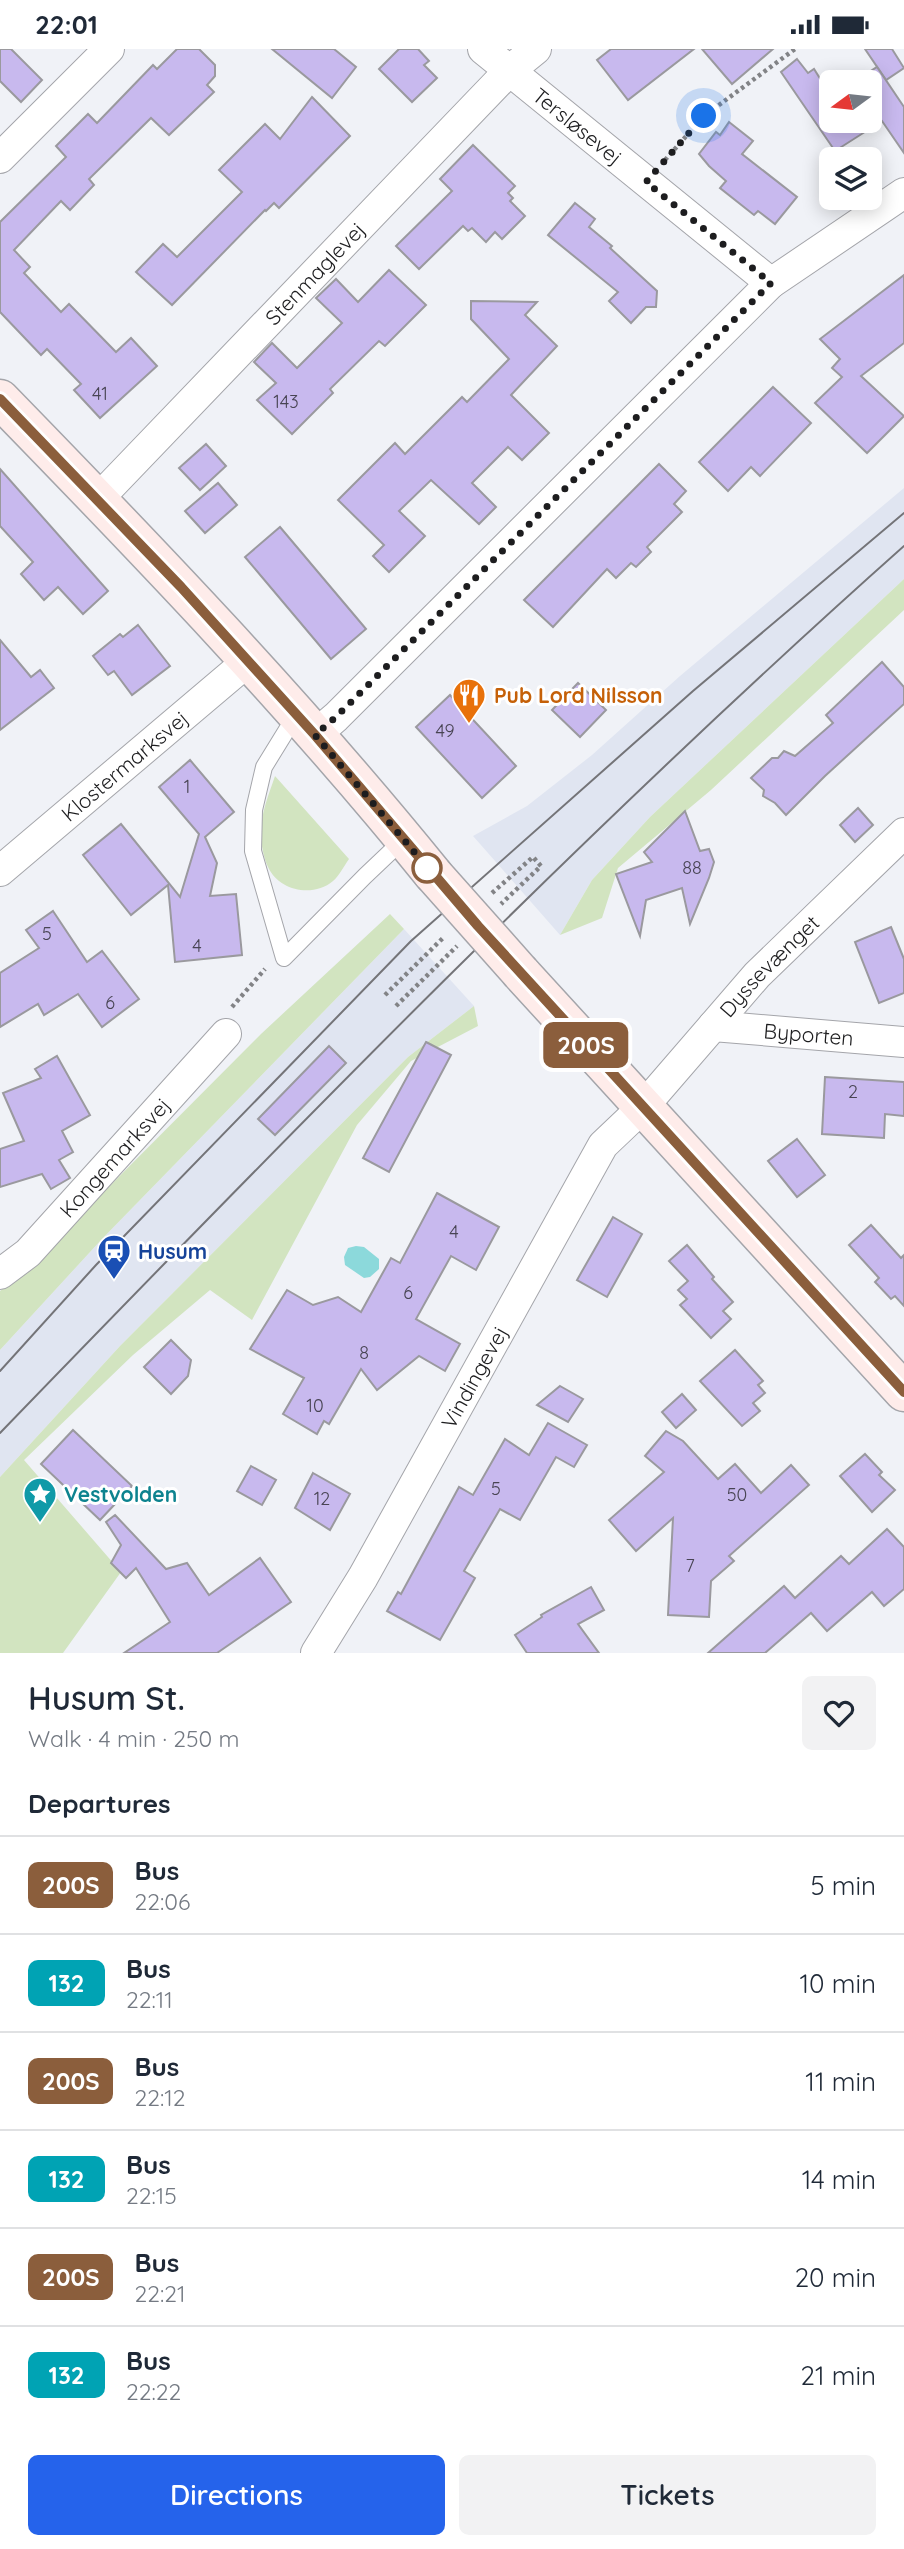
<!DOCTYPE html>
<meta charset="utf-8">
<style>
body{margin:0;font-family:Quicksand,sans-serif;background:#f2f2f3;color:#1f2937;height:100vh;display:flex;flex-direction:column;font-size:26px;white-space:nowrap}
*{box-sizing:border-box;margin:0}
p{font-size:23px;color:#747a83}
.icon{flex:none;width:38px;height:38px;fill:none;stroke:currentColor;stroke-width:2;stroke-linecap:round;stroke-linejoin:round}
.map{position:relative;height:1604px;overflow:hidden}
.details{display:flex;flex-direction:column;background:#fff;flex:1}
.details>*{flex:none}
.badge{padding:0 14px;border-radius:10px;font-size:24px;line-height:46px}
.needle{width:46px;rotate:255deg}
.tools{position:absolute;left:819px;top:21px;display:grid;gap:14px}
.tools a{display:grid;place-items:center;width:63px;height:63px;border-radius:10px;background:#fff;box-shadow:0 4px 18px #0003;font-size:35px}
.you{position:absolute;width:35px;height:35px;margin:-18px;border:5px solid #fff;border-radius:50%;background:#1a73e8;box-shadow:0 0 0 10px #1a73e833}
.map>.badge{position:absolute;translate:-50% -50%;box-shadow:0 0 0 4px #fff}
h2{padding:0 28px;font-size:26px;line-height:63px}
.round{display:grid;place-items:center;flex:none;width:74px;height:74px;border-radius:10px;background:#f2f2f3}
.head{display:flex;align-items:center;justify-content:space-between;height:119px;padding:0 28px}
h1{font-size:33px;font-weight:600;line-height:52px}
.action{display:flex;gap:14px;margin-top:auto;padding:14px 28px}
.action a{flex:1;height:80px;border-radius:10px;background:#2563eb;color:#fff;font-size:28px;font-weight:600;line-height:80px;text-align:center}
.action a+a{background:#f2f2f3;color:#1f2937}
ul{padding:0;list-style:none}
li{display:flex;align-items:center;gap:21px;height:98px;padding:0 28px;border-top:2px solid #e0e1e3}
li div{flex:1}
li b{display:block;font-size:26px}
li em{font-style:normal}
li .badge{min-width:77px;font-weight:700;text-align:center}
.status{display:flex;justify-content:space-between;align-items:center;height:49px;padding:0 35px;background:#fff;direction:ltr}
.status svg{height:19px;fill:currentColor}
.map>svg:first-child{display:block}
.built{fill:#e0e5f1}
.green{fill:#d2e4c0}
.water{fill:#8cd9db}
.building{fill:#c8b9ee;stroke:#9a999e;stroke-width:2}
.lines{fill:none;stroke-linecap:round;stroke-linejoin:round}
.lane-casing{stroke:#a4a5aa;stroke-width:18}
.street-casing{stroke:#a4a5aa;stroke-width:32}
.secondary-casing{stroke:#a4a5aa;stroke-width:41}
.path{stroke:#828386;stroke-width:4.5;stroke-dasharray:3.5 3.5;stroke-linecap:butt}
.lane{stroke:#fff;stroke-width:16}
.street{stroke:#fff;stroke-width:30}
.secondary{stroke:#feecea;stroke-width:38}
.tram{stroke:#747478;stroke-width:2}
.secondary-bridge-casing{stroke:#a4a5aa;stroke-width:41;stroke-linecap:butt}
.secondary-bridge{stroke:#feecea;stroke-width:38}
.line-casing{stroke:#fff;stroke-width:16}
.line{stroke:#8b5e3c;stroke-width:10}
.walk{stroke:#1d1d1f;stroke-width:7;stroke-dasharray:0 12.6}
.stop-dot{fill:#fff;stroke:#8b5e3c;stroke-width:3.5}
.labels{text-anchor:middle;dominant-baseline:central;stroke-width:6;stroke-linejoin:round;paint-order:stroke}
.number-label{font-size:18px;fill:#484453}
.street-label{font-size:21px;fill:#1d1d1f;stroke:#fff}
.food-label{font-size:21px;font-weight:bold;fill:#c56008;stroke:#fff;text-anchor:start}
.transit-label{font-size:21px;font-weight:bold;fill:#164399;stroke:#fff;text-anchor:start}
.culture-label{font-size:21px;font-weight:bold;fill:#0d838f;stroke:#fff;text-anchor:start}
</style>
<div class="status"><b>22:01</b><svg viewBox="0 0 49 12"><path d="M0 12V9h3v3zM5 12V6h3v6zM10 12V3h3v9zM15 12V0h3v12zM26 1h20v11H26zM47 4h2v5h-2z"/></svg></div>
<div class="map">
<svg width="904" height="1604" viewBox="0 0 904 1604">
<rect width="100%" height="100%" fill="#f0f2f7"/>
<g class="built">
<path d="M 904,439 L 904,530 L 650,768 L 592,831 L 560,886 L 473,787 L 527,757 L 592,706 L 680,627 Z"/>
<path d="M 404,880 L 474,957 L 408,1008 L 120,1297 L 0,1428 L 0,1301 L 102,1190 Z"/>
</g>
<g class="green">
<path d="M 904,530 L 904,561 L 711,741 L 618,819 L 602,869 L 560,886 L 592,831 L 650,768 Z"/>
<path d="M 275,727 L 349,810 C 344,817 339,827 333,832 C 313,849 279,842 268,818 C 264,810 261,795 261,786 C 260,766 269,745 275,727 Z"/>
<path d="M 390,865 L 404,880 L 102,1190 L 0,1301 L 0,1242 L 30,1217 L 261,985 Z"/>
<path d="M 474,957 L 478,977 L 411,1012 L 357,1076 L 252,1271 L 210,1241 L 133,1306 L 24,1411 L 121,1523 L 63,1604 L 0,1604 L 0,1428 L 120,1297 L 408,1008 Z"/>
</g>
<path class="water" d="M 356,1197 L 364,1198 L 379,1210 L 379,1220 L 370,1228 L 364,1229 L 345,1216 L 344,1208 L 348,1199 Z"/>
<g class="building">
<path d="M 0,0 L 11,0 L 42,31 L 21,53 L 0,32 Z"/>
<path d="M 177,0 L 199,0 L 215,16 L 215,27 L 207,36 L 214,43 L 169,86 L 151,69 L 89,130 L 94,136 L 70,161 L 61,152 L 14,201 L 30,218 L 24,224 L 61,263 L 69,255 L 116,303 L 131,289 L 157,317 L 100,369 L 74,341 L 81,335 L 47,300 L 41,306 L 0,263 L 0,173 L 66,108 L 56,97 L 88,65 L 97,74 L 153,16 L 157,20 Z"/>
<path d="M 272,0 L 334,0 L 356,18 L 332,49 Z"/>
<path d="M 399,0 L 418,0 L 429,12 L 424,16 L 437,29 L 412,53 L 379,20 Z"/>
<path d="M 611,0 L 694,0 L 628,51 L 597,11 Z"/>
<path d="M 702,0 L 773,0 L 732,35 Z"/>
<path d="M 865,0 L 892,0 L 904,19 L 886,31 Z"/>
<path d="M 797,10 L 808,24 L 814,20 L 831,47 L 831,72 L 870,72 L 870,33 L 854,33 L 877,18 L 904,58 L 904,104 L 882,72 L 835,102 L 781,23 Z"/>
<path d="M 312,48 L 350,87 L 279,159 L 274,154 L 266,162 L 265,161 L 172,256 L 136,223 L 163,195 L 177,208 L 242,143 L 219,121 L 265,75 L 280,90 Z"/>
<path d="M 729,73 L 753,92 L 742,105 L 797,148 L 775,175 L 758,162 L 754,166 L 720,139 L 726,132 L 709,117 L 699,105 L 716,83 L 720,86 Z"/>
<path d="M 473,96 L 515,137 L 508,144 L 513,149 L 510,152 L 525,167 L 502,190 L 495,183 L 486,193 L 472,179 L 468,182 L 463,177 L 419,220 L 396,197 L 452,142 L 440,130 Z"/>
<path d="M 575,154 L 595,170 L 589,178 L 612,197 L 610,199 L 657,242 L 656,258 L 646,258 L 631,274 L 609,252 L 618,243 L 548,186 Z"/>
<path d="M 389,221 L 426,256 L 385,297 L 379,292 L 330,340 L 333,344 L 292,385 L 257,351 L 276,334 L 254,313 L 272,294 L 297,319 L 342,274 L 316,249 L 336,230 L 358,253 Z"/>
<path d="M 904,226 L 904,294 L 861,327 L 904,367 L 867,404 L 815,354 L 842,328 L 832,319 L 840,310 L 820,290 Z"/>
<path d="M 471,252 L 537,253 L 525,266 L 557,297 L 511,346 L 549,384 L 522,411 L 508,398 L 472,434 L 496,458 L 479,475 L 431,431 L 399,462 L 425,487 L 389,523 L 373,507 L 384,496 L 338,451 L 395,394 L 405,405 L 462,348 L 467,353 L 509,310 L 471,270 Z"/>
<path d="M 773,338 L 811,374 L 760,427 L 751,418 L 728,442 L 699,413 Z"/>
<path d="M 206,395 L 226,417 L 200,441 L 179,419 Z"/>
<path d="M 659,415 L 686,442 L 674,455 L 682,463 L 647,498 L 651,503 L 636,518 L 631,514 L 616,529 L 607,520 L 553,578 L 524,551 Z"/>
<path d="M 0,420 L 108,542 L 83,565 L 58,538 L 44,551 L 21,525 L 33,513 L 0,477 Z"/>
<path d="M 218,434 L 237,456 L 205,484 L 185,462 Z"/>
<path d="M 280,478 L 366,580 L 331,610 L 245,508 Z"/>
<path d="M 138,576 L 170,617 L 132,646 L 114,622 L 108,626 L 93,607 L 120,585 L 123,588 Z"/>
<path d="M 0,591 L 31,628 L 40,621 L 54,639 L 0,681 Z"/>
<path d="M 882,613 L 904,638 L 904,655 L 825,727 L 786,766 L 775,754 L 763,747 L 764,741 L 751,729 L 772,709 L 778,709 L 784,702 L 795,707 L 833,674 L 826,666 Z"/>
<path d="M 578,634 L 606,661 L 580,688 L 552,661 Z"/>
<path d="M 450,646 L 516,717 L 482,749 L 416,678 Z"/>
<path d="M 190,711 L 234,763 L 205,788 L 217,814 L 210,847 L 236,845 L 242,906 L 175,913 L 168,836 L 131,866 L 83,806 L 121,775 L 180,848 L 199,785 L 159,738 Z"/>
<path d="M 858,759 L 873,776 L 855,793 L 840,776 Z"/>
<path d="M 685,762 L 700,802 L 709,800 L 714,813 L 709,829 L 690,875 L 682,839 L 646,851 L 640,887 L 616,825 L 652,813 L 644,803 Z"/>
<path d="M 53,862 L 87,913 L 102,902 L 139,950 L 102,978 L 78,945 L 44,966 L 38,955 L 0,978 L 0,924 L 39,899 L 26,881 Z"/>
<path d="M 891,878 L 904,910 L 904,944 L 879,954 L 855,893 Z"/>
<path d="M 426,993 L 451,1006 L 389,1123 L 363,1109 Z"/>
<path d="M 329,997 L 346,1014 L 275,1086 L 258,1070 Z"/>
<path d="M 57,1007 L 90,1066 L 62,1082 L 73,1103 L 59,1111 L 70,1129 L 51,1140 L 42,1125 L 0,1138 L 0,1100 L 24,1092 L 3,1044 L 41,1029 L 35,1020 Z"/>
<path d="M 825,1028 L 904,1033 L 904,1067 L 885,1065 L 884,1089 L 822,1085 Z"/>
<path d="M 797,1090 L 825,1126 L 797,1148 L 768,1112 Z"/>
<path d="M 437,1144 L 499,1178 L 476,1221 L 451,1207 L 416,1270 L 460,1295 L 445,1322 L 419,1307 L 377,1341 L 361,1320 L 329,1375 L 324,1372 L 317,1385 L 283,1365 L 304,1329 L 250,1300 L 287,1241 L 313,1256 L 338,1248 L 361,1263 L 391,1209 L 400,1214 Z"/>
<path d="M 613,1168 L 642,1185 L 607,1248 L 577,1231 Z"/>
<path d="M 871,1176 L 901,1209 L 904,1206 L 904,1257 L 895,1247 L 891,1250 L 875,1233 L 879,1229 L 849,1196 Z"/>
<path d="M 687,1196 L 714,1228 L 712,1230 L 733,1253 L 723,1262 L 731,1270 L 711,1289 L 680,1256 L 687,1250 L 678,1241 L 688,1232 L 669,1212 Z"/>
<path d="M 171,1291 L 191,1311 L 188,1327 L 171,1345 L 144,1318 Z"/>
<path d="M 735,1301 L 763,1332 L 758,1336 L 765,1344 L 753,1354 L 760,1362 L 742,1377 L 700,1332 Z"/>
<path d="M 560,1337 L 583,1350 L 568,1373 L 537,1356 Z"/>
<path d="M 682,1345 L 696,1361 L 676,1379 L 662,1363 Z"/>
<path d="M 548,1374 L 587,1396 L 574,1418 L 556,1408 L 520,1471 L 500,1460 L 464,1522 L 475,1529 L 440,1591 L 387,1562 L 398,1543 L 401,1545 L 459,1438 L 473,1446 L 505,1390 L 529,1406 Z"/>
<path d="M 73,1381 L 132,1437 L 100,1471 L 41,1415 Z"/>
<path d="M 666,1382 L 683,1392 L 718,1430 L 735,1415 L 761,1444 L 791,1416 L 809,1436 L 729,1507 L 734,1512 L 711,1532 L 709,1568 L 668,1566 L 673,1469 L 636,1502 L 609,1471 L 664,1423 L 645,1407 Z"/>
<path d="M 865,1405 L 882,1423 L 879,1426 L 895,1441 L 872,1463 L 840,1427 Z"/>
<path d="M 251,1417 L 276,1431 L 262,1456 L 237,1442 Z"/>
<path d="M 313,1424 L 350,1445 L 330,1481 L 295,1459 Z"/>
<path d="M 115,1466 L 166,1520 L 187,1514 L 209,1546 L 260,1509 L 291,1553 L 217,1604 L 124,1604 L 170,1573 L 136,1519 L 126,1529 L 111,1514 L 121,1496 L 106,1473 Z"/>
<path d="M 887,1480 L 904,1498 L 904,1540 L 884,1557 L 872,1543 L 827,1582 L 811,1564 L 765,1604 L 708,1604 L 784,1537 L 795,1549 L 841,1507 L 849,1515 Z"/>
<path d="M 591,1538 L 604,1561 L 578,1575 L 599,1604 L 527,1604 L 515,1586 L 542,1568 L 541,1566 Z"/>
</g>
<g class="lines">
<defs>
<path id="lane" d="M 296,666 L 264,718 L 254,761 L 253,802 L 284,909 L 365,827 L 404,790"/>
<g id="street">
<path id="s1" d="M 483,0 L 771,234"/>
<path d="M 0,109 L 109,0"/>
<path id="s2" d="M 98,450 L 509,22 L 536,0"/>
<path d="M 315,686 L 336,668 L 771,234 L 904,144"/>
<path id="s3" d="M 0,822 L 248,612"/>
<path id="s4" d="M 713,977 L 904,993"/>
<path id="s5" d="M 0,1225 L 28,1204 L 226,985"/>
<path id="s6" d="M 316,1604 L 363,1528 L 603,1096 L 643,1058 L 757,926 L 904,784"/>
</g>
<g id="secondary">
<path d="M 0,350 C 149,503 298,658 433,825"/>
<path d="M 521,924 L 904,1343"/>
</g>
</defs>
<use href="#lane" class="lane-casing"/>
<use href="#street" class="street-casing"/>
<use href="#secondary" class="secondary-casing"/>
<g class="path">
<path d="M 665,111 L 704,67 L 795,0"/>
<path d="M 492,844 L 533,808 L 541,817 L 501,855"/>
<path d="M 385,946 L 444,888"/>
<path d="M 396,957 L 457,897"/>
<path d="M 232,958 L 265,920"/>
</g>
<use href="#lane" class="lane"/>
<use href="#street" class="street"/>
<use href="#secondary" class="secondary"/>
<g class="tram">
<path d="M 0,1322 L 96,1216 L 411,892 L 693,642 L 904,464"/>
<path d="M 0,1384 C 293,1081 588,778 904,497"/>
</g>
<defs>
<path id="secondary-bridge" d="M 433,825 L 521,924"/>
</defs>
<use href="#secondary-bridge" class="secondary-bridge-casing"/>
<use href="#secondary-bridge" class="secondary-bridge"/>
</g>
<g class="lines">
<defs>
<path id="line" d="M 0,350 L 181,538 L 315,686 L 478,877 L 904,1343"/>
</defs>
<use href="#line" class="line-casing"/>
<use href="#line" class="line"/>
<path class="walk" d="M 427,819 L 433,825 L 315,686 L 336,668 L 771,234 L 646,133 L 704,67"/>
</g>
<defs>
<symbol id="restaurant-pin" viewBox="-11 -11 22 30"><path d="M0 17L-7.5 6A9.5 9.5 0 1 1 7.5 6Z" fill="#e8710a" stroke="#fff"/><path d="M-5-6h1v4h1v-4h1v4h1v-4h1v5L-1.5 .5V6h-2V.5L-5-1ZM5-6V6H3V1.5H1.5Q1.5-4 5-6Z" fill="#fff"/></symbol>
<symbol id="station-pin" viewBox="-11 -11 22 30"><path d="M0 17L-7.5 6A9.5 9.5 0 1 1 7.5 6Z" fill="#1a4fb4" stroke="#fff"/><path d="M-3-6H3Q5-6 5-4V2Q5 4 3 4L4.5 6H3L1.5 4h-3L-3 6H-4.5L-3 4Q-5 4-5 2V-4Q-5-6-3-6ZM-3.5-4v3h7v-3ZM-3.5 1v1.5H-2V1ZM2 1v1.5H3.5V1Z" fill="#fff"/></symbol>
<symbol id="sight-pin" viewBox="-11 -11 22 30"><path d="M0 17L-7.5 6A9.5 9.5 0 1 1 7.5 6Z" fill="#0f9aa8" stroke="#fff"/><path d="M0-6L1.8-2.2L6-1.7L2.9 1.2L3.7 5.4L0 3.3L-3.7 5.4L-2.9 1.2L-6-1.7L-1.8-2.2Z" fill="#fff"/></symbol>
</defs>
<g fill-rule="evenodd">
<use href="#restaurant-pin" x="450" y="627" width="38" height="52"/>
<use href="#station-pin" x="95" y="1183" width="38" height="52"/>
<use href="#sight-pin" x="21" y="1426" width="38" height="52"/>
</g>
<circle class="stop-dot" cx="427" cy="819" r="14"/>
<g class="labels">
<g class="number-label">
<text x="100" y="344">41</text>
<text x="286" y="352">143</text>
<text x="445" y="681">49</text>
<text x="187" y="737">1</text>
<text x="692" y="818">88</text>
<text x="47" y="884">5</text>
<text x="197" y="896">4</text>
<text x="110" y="953">6</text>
<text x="853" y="1042">2</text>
<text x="454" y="1182">4</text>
<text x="408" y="1243">6</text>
<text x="364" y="1303">8</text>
<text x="315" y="1356">10</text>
<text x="496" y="1439">5</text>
<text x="737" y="1445">50</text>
<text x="322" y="1449">12</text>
<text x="690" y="1516">7</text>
</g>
<g class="street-label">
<text stroke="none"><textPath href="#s1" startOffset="122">Tersløsevej</textPath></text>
<text stroke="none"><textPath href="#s2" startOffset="313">Stenmaglevej</textPath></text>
<text stroke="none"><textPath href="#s3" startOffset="163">Klostermarksvej</textPath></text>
<text stroke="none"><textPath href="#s6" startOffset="828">Dyssevænget</textPath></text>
<text stroke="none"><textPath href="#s4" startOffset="96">Byporten</textPath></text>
<text stroke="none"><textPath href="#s5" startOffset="164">Kongemarksvej</textPath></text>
<text stroke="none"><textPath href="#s6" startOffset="318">Vindingevej</textPath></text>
</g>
<g class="food-label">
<text x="494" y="646">Pub Lord Nilsson</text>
</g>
<g class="transit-label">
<text x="138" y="1202">Husum</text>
</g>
<g class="culture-label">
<text x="64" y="1445">Vestvolden</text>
</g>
</g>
</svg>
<div class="tools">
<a><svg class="needle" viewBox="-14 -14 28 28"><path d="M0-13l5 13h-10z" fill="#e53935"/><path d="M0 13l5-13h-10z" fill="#747a83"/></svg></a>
<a><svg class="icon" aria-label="layers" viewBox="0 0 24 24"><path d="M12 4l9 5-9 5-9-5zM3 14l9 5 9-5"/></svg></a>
</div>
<div class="you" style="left:704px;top:67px"></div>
<b class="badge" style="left:586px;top:996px;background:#8b5e3c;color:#fff">200S</b>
</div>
<section class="details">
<div class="head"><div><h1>Husum St.</h1><p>Walk · 4 min · 250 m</p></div><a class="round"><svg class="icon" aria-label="heart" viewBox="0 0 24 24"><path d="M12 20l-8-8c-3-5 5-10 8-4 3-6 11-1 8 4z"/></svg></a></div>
<h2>Departures</h2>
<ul>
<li><span class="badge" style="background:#8b5e3c;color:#fff">200S</span><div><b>Bus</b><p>22:06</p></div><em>5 min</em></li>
<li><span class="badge" style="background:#00a3b4;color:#fff">132</span><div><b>Bus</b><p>22:11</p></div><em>10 min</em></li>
<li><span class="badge" style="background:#8b5e3c;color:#fff">200S</span><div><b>Bus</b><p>22:12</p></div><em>11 min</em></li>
<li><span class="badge" style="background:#00a3b4;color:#fff">132</span><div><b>Bus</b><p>22:15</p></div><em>14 min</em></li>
<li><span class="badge" style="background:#8b5e3c;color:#fff">200S</span><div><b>Bus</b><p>22:21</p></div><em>20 min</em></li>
<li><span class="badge" style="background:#00a3b4;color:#fff">132</span><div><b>Bus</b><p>22:22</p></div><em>21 min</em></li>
</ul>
<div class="action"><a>Directions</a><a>Tickets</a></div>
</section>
